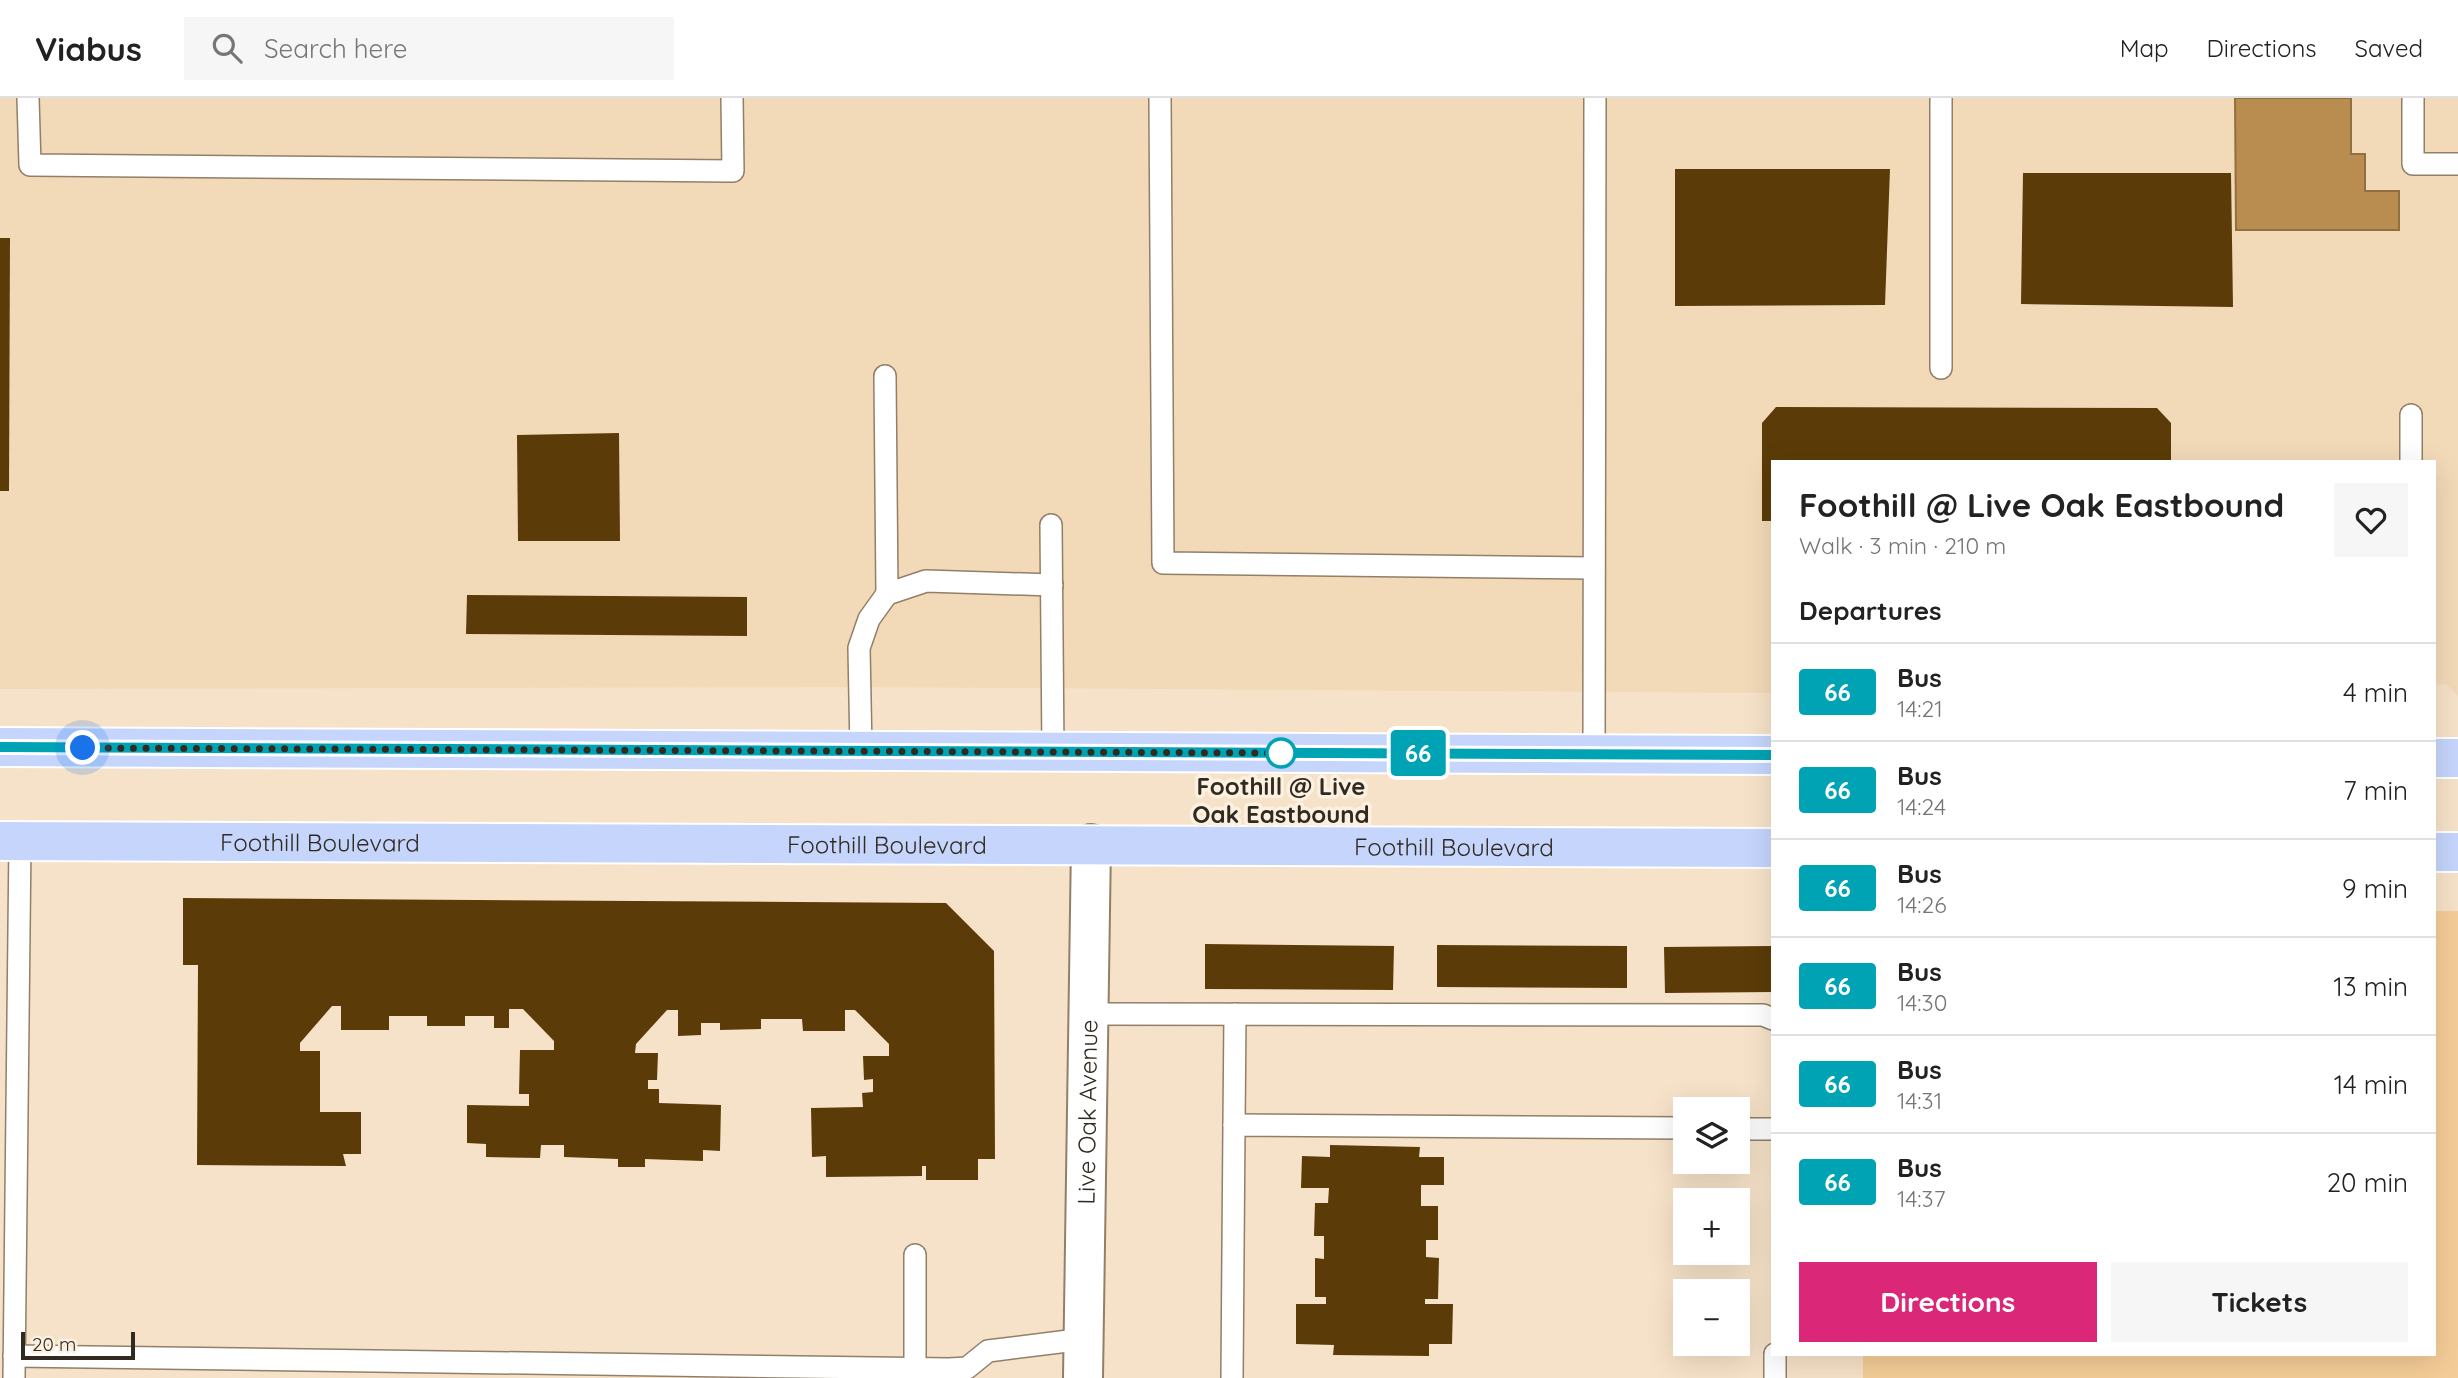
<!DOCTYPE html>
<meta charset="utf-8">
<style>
body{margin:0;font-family:Quicksand,sans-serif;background:#f6f6f6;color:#222;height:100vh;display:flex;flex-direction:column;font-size:26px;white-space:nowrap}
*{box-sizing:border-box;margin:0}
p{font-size:23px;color:#767676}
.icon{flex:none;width:38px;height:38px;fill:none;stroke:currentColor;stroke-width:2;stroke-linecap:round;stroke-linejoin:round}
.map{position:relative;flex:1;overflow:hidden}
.sheet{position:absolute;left:1771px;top:362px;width:665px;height:896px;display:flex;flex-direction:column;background:#fff;border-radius:0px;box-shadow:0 7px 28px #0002}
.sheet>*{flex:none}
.badge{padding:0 14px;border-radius:5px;font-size:24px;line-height:46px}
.fabs{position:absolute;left:1673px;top:999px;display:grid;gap:14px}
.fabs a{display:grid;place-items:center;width:77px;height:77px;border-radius:0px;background:#fff;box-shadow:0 7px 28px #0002;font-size:35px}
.scale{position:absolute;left:21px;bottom:18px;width:114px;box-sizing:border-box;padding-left:7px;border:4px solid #312a20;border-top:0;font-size:19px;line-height:24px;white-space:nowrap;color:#312a20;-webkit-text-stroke:5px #fcf0e1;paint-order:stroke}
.you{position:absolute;width:35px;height:35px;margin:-18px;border:5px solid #fff;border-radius:50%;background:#1a73e8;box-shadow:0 0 0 10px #1a73e833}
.map>.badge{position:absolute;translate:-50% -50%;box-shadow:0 0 0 4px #fff}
h2{padding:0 28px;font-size:26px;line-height:63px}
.round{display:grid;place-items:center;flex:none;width:74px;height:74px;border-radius:0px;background:#f6f6f6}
.head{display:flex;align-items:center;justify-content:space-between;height:119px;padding:0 28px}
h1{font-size:33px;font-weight:700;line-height:52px}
.action{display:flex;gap:14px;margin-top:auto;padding:14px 28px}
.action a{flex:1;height:80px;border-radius:0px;background:#db2777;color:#fff;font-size:28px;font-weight:700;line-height:80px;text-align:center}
.action a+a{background:#f6f6f6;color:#222}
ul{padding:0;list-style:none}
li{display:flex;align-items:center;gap:21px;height:98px;padding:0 28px;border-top:2px solid #e0e0e0}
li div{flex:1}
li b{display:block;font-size:26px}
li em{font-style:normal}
li .badge{min-width:77px;font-weight:700;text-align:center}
header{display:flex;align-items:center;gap:42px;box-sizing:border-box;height:98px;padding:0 35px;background:#fff;border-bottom:2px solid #e0e0e0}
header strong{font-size:33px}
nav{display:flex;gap:38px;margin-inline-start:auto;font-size:24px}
.search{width:490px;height:63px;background:#f6f6f6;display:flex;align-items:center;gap:18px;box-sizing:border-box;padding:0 24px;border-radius:0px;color:#767676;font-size:26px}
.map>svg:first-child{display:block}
.built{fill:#f2d9b8}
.green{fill:#f4cc97}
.water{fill:#b98d4f;stroke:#906f41;stroke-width:2}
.building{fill:#5b3c08}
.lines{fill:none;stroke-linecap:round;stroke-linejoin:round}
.lane-casing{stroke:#917f68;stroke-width:24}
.street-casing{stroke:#917f68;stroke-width:42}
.primary-casing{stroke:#fff;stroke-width:42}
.lane{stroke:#fff;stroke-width:21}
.street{stroke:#fff;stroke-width:38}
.primary{stroke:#c5d5fb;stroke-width:38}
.line-casing{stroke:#fff;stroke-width:16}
.line{stroke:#00a3b4;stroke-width:10}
.walk{stroke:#312a20;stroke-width:7;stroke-dasharray:0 12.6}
.stop-dot{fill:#fff;stroke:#00a3b4;stroke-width:3.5}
.labels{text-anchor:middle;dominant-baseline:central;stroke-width:7;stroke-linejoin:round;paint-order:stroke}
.stop-label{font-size:24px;font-weight:bold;fill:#312a20;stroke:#fcf0e1}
.street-label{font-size:24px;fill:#312a20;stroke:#fcf0e1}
</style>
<header>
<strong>Viabus</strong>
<div class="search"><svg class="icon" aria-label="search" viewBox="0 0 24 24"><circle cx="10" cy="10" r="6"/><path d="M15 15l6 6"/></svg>Search here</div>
<nav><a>Map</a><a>Directions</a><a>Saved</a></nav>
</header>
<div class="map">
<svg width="2458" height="1280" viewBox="0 0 2458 1280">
<rect width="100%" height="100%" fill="#f6e2c8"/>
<path class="built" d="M 0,0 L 2458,0 L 2458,598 L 2446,586 L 2434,587 L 2434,364 L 1773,364 L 1773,595 L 854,589 L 0,591 Z"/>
<path class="green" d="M 2434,813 L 2458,813 L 2458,1280 L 1863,1280 L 1863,1256 L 2434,1256 Z"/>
<path class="water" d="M 2235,0 L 2351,0 L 2351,56 L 2365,56 L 2365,93 L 2399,93 L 2399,132 L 2236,132 Z"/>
<g class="building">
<path d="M 1675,71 L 1890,71 L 1885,207 L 1675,208 Z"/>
<path d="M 2023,75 L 2231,75 L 2233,209 L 2021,206 Z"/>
<path d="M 0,140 L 10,140 L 9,393 L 0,393 Z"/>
<path d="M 1776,309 L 2157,310 L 2171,325 L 2171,364 L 1773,364 L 1773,423 L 1762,423 L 1762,325 Z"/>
<path d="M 619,335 L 620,443 L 518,443 L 517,337 Z"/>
<path d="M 467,497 L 747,499 L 747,538 L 466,536 Z"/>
<path d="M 183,800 L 946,805 L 994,853 L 995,1061 L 978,1061 L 978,1082 L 926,1082 L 926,1068 L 922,1068 L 922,1078 L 826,1079 L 826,1058 L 812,1059 L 811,1010 L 863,1009 L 862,995 L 873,994 L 873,981 L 864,982 L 863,958 L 889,958 L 889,946 L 855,912 L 845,912 L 845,933 L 803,933 L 802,921 L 761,921 L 761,931 L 720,932 L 720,925 L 701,925 L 701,937 L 678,938 L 678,912 L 667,912 L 636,946 L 635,955 L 658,955 L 657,982 L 648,982 L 648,991 L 659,991 L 659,1005 L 721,1007 L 720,1053 L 703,1052 L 703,1063 L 645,1061 L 645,1069 L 618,1069 L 618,1061 L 564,1059 L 564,1047 L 541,1047 L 540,1060 L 486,1059 L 486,1046 L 467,1045 L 467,1007 L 529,1008 L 529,996 L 519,996 L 520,952 L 554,952 L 554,943 L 523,911 L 509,911 L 509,930 L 494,930 L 494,918 L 465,918 L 465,928 L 427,928 L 427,918 L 389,918 L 389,932 L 341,932 L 341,908 L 332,908 L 300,945 L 300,953 L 320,953 L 320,1014 L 361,1014 L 361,1056 L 343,1056 L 346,1068 L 197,1067 L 198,867 L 183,867 Z"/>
<path d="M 1205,846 L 1394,848 L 1393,892 L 1205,891 Z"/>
<path d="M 1437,847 L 1627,848 L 1627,890 L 1437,889 Z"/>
<path d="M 1773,848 L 1773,894 L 1665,895 L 1664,849 Z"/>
<path d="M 1330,1047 L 1420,1049 L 1419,1059 L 1444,1059 L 1444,1087 L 1421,1087 L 1421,1108 L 1438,1108 L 1438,1142 L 1426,1142 L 1426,1159 L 1439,1160 L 1438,1201 L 1425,1201 L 1425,1206 L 1453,1206 L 1452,1246 L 1429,1246 L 1429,1258 L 1333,1257 L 1334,1247 L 1296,1246 L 1296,1206 L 1326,1206 L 1326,1199 L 1315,1199 L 1315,1160 L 1324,1161 L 1324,1138 L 1314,1138 L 1315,1105 L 1328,1105 L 1329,1090 L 1301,1090 L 1302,1058 L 1330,1059 Z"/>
</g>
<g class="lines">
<defs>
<g id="lane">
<path d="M 28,0 L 30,67 L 733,73 L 732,0"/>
<path d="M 1160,0 L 1163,465 L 1593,470"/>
<path d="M 1941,0 L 1941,270"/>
<path d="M 2413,0 L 2413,66 L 2458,66"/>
<path d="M 885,278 L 887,496"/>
<path d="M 2411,317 L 2411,364"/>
<path d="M 1051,427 L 1053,654"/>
<path d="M 861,653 L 859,550 L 869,521 L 887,496 L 926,483 L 1052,487"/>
<path d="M 1594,656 L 1595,0"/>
<path d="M 1089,916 L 1763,917 L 1773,921"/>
<path d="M 1234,1027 L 1235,916"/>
<path d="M 1738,1031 L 1773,1031"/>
<path d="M 915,1157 L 915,1271"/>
<path d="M 14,1258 L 949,1271 L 967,1270 L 988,1253 L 1084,1241"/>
<path d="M 14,1280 L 20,743"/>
<path d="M 1232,1280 L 1234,1027 L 1685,1030"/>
<path d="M 1775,1280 L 1775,1256"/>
</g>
<g id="street">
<path id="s1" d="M 1083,1280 L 1091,746"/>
</g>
<g id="primary">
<path d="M 0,649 L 1773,657"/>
<path d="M 2434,660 L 2458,660"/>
<path id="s2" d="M 0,743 L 1773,750"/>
<path d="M 2434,754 L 2458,754"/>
</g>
</defs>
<use href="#lane" class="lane-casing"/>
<use href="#street" class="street-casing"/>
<use href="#primary" class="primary-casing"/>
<use href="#lane" class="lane"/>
<use href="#street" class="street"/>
<use href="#primary" class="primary"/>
</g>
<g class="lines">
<defs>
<path id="line" d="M 0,649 L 1773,657"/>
</defs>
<use href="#line" class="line-casing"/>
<use href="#line" class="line"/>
<path class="walk" d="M 83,650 L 1281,655"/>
</g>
<circle class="stop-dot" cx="1281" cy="655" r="14"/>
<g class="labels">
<g class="stop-label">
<text x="1281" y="688">Foothill @ Live<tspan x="1281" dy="28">Oak Eastbound</tspan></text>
</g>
<g class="street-label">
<text stroke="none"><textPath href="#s2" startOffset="320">Foothill Boulevard</textPath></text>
<text stroke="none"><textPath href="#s2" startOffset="887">Foothill Boulevard</textPath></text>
<text stroke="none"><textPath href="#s2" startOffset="1454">Foothill Boulevard</textPath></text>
<text stroke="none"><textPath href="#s1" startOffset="266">Live Oak Avenue</textPath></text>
</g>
</g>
</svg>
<div class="fabs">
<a><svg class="icon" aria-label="layers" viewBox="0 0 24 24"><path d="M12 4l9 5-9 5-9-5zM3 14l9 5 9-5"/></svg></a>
<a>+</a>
<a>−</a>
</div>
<div class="scale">20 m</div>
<div class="you" style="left:83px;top:650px"></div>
<b class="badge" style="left:1418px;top:655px;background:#00a3b4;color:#fff">66</b>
<section class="sheet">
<div class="head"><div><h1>Foothill @ Live Oak Eastbound</h1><p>Walk · 3 min · 210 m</p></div><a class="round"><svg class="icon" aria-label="heart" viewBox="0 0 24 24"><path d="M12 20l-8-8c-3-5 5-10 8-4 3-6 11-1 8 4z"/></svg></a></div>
<h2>Departures</h2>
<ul>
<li><span class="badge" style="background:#00a3b4;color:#fff">66</span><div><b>Bus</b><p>14:21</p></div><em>4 min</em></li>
<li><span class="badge" style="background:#00a3b4;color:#fff">66</span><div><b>Bus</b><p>14:24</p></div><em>7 min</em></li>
<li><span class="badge" style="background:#00a3b4;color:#fff">66</span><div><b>Bus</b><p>14:26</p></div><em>9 min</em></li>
<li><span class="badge" style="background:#00a3b4;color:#fff">66</span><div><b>Bus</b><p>14:30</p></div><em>13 min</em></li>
<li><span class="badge" style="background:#00a3b4;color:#fff">66</span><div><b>Bus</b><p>14:31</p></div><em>14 min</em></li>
<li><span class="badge" style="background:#00a3b4;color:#fff">66</span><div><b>Bus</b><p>14:37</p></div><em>20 min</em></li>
</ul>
<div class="action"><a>Directions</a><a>Tickets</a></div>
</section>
</div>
